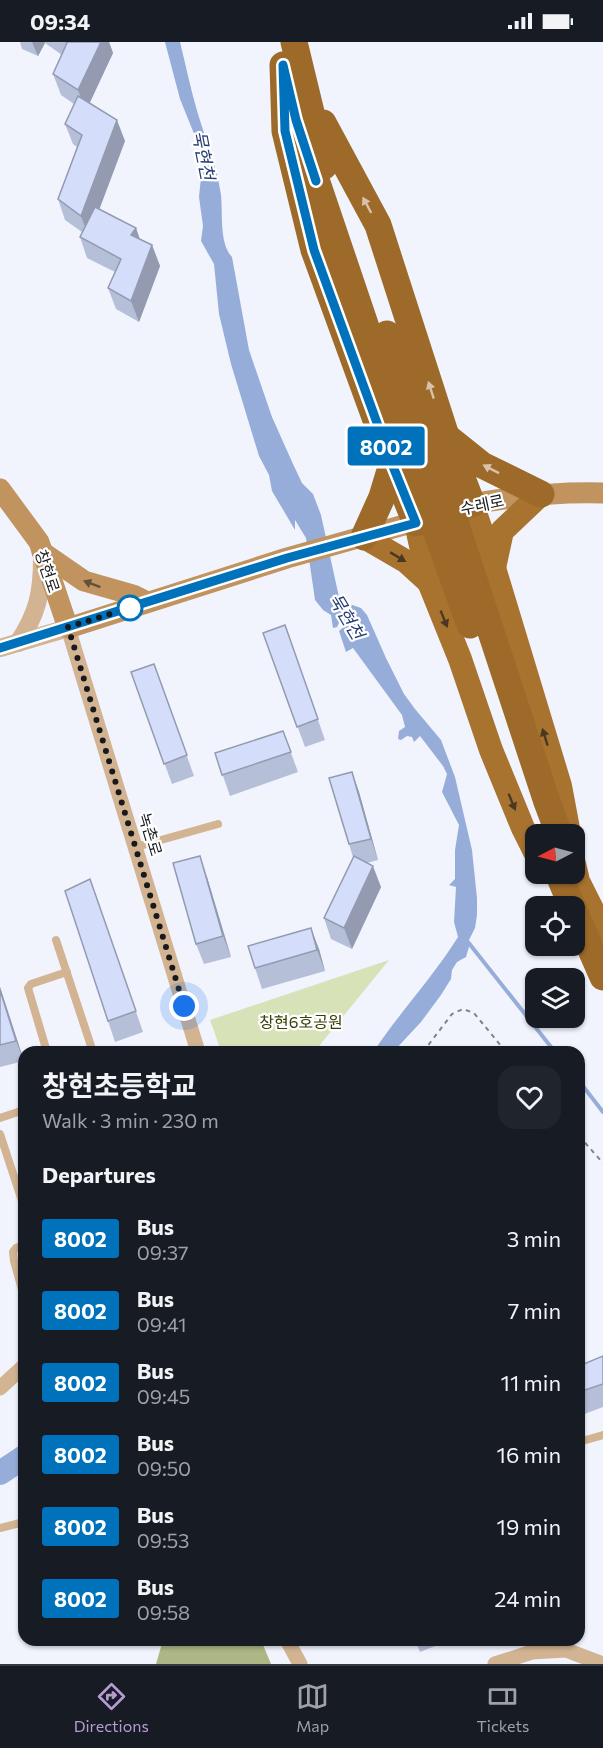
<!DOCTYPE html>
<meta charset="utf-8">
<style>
body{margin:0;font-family:Commissioner,"Noto Sans KR",sans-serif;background:#20242c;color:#f1f3f6;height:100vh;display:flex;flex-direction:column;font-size:22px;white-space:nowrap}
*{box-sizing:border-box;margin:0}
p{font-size:20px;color:#9ea1a6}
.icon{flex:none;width:33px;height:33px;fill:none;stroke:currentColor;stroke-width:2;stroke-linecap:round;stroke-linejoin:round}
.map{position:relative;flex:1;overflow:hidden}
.drawer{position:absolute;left:18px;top:1004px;width:567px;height:600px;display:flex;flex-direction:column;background:#171b24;border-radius:18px;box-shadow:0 2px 4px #0004}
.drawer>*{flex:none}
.badge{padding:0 12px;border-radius:4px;font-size:21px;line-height:39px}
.needle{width:39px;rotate:264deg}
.buttons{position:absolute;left:525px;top:782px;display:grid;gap:12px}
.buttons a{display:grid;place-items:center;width:60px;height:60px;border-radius:12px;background:#171b24;box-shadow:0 2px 4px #0004;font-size:30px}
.you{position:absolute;width:30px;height:30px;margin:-15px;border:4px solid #fff;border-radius:50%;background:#1a73e8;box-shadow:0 0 0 9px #1a73e833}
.map>.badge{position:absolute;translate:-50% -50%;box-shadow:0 0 0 3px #fff}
h2{padding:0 24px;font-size:22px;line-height:54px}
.round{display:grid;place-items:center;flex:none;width:63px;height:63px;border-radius:18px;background:#20242c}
.headline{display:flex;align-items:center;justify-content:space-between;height:102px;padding:0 24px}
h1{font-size:28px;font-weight:700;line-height:45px}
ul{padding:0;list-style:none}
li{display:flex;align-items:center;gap:18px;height:72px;padding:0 24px}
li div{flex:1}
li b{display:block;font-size:22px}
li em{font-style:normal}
li .badge{min-width:66px;font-weight:700;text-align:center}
.status{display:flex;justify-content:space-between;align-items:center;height:42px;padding:0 30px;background:#171b24;direction:ltr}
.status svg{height:16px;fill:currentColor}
.tab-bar{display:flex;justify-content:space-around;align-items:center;height:84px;border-top:2px solid #363941;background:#171b24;font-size:16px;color:#9ea1a6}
.tab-bar a{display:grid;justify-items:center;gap:3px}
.tab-bar .current{color:#b69bd2}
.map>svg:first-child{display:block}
.green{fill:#d8e2b8}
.forest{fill:#acb785}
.water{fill:#97add9}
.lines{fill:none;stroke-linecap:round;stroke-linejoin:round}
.stream{stroke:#97add9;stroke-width:4}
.river{stroke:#97add9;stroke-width:24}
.path{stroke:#808389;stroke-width:2;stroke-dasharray:4.5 4.5;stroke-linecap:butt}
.service{stroke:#d2b392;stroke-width:8}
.minor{stroke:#d2b392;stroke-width:15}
.tertiary{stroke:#d2b392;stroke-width:18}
.secondary{stroke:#c0935f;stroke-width:21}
.trunk{stroke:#a8722f;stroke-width:24}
.motorway{stroke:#9d6a29;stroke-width:27}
.motorway-bridge{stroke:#9d6a29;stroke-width:27}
.wall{fill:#b6bfd8}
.shaded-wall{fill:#949bb0}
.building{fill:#d4defb;stroke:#949bb0;stroke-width:1.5}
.oneway{fill:#d8c3a9}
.oneway2{fill:#4a3823}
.oneway3{fill:#63503b}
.line-casing{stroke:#fff;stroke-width:14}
.line{stroke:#0072bc;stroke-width:9}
.walk{stroke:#17191d;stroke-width:6;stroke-dasharray:0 10.8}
.stop-dot{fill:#fff;stroke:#0072bc;stroke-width:3}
.labels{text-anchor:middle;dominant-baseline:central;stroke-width:4.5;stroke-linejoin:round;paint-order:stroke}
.street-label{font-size:16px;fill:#17191d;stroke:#fff}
.park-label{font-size:16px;fill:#373f03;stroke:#fff}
.water-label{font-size:18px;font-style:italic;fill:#284078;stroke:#fff}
</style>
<div class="status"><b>09:34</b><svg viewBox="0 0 49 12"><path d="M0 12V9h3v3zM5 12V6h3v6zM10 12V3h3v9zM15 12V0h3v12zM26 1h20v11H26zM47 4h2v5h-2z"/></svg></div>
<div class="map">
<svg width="603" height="1622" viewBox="0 0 603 1622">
<rect width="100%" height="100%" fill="#f1f4fd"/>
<path class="green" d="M 389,918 L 315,1009 L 221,1009 L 210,978 Z"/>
<path class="forest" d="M 163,1598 L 261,1598 L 271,1622 L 156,1622 Z"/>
<path class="water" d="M 165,0 L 180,0 C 186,24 191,49 198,72 C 206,99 217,125 221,153 C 223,172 219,201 232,215 L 249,308 L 272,375 L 293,422 L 302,441 L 313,452 L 321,473 L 339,555 L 344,560 L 361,566 L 367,573 L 386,616 L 404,652 L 415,667 L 441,698 L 455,735 L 472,808 L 477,856 L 477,873 L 475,886 L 469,898 L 469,905 L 466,915 L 457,920 L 452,928 L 451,937 L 441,953 L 421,980 L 394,1009 L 374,1009 C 400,970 433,935 458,895 L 454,880 L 456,845 L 449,843 L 455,837 L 455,808 L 459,783 L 442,750 L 447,732 L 443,724 L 420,694 L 414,700 L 412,695 L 407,694 L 401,698 L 398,697 L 399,689 L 405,685 L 402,673 L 353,606 L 346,610 L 339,589 L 345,584 L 341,577 L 337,585 L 333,586 L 331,573 L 323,568 L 315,558 L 306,496 L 295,478 L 295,488 L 272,449 L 269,433 L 259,414 L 231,322 L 219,272 L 214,222 L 201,199 L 203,184 L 199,155 L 203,114 L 180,57 Z"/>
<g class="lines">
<g class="stream">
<path d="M 468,900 L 555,1010"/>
<path d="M 579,1039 L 603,1070"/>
</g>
<path class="river" d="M 0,1431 L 24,1415"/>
<g class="path">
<path d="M 423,1010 L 452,972 L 463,967 L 474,971 L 506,1010"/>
<path d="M 579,1094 L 603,1121"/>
</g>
<g class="service">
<path d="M 136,805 L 218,782"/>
<path d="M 56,898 L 93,1010"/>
<path d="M 47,1010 L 28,946 L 31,942 L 67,930"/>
<path d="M 0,1076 L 24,1068"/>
<path d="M 0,1092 L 24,1165"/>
<path d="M 24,1203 L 16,1206 L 13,1210 L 14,1219 L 24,1255"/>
<path d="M 579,1400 L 603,1393"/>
<path d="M 0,1486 L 24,1480"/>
</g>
<g class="minor">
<path d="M 68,586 L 198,1010"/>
<path d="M 0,1346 L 24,1324"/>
<path d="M 287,1598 L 300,1622"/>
<path d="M 495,1622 L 532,1610 L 566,1608 L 603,1622"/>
</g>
<g class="tertiary">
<path d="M 18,601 C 37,572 42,552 42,517"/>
<path d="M 0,606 L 68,586"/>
</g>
<g class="secondary">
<path d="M 0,447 L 39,500 L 68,586 L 287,516 L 429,476"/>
<path d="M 458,466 C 473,461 489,459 504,457 C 539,452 569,450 603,451"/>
<path d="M 42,510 L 84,539 L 133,553 L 147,560"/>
</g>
<g class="trunk">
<path d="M 472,462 L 494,526 L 560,744 L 569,792"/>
<path d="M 416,481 L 429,540 L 460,617 L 491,708 L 523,786 L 536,812"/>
<path d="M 364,495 L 407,520 L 429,540"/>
<path d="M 494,526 L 502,489 L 541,452"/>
<path d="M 574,822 L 578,839 L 603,889"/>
</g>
<g class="motorway">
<path d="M 294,0 L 324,124"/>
<path d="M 283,23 L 285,89 L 314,208 L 392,422 L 416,481"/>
<path d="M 323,81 L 378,183 L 446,394 L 472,462"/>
<path d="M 305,105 L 416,433"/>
<path d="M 387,292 L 438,427"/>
<path d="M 447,395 L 482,423 L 541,452"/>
<path d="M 364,495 L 382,455 L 392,422"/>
<path d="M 466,514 L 547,760 L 559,792"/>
<path d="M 447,519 L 470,583"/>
<path d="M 558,831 L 572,864"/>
<path d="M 574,869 L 603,935"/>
</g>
<g class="motorway-bridge">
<path d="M 438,427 L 466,514"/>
<path d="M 416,433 L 447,519"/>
</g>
</g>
<g class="wall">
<path d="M 20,0 L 109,0 L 113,11 L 89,61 L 125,99 L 99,167 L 136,186 L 140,198 L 152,203 L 160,224 L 139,280 L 116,267 L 108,246 L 115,230 L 87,216 L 80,195 L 82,190 L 65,178 L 58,157 L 77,105 L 73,102 L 65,82 L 74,62 L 61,53 L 53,32 L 62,13 L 45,1 L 38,14 L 22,7 Z"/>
<path d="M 285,583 L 325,698 L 305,705 L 263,591 Z"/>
<path d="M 154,622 L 194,734 L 172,742 L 131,630 Z"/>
<path d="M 283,689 L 298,730 L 230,754 L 215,711 Z"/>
<path d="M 352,730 L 359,750 L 378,818 L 367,821 L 381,845 L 352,907 L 331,897 L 324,876 L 353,815 L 349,802 Z"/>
<path d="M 207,835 L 231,915 L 204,922 L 196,902 Z"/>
<path d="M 90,837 L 143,990 L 115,1000 L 108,979 Z"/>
<path d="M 319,907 L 325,929 L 262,947 L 255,926 Z"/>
<path d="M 0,945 L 24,1019 L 0,1025 Z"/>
<path d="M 603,1314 L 603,1365 L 579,1374 L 579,1324 Z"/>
<path d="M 415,1598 L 448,1598 L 448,1599 L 420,1610 Z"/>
</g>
<g class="shaded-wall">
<path d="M 32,0 L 44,0 L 45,1 L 38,14 Z"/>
<path d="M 101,0 L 109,0 L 113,11 L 86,69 L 78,48 Z"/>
<path d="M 117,78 L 125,99 L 89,195 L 81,174 Z"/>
<path d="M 136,186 L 143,207 L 131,193 Z"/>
<path d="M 152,203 L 160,224 L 139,280 L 131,259 Z"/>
<path d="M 352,730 L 359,750 L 378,818 L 371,797 Z"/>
<path d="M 200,814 L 207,835 L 231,915 L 223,894 Z"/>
<path d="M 373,824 L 381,845 L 352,907 L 344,886 Z"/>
<path d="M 311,886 L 319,907 L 325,929 L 317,908 Z"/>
<path d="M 0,945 L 24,1019 L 16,999 L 0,948 Z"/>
</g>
<g class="building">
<path d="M 66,0 L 101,0 L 78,48 L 53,32 L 67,1 Z"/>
<path d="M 78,54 L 117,78 L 81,174 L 58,157 L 82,93 L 65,82 Z"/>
<path d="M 95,165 L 136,186 L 131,193 L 152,203 L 131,259 L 108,246 L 121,217 L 80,195 Z"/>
<path d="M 285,583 L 318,677 L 297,685 L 263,591 Z"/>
<path d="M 154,622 L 187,713 L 164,722 L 131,630 Z"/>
<path d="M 283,689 L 291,710 L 222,733 L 215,711 Z"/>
<path d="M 352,730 L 371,797 L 349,802 L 329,736 Z"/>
<path d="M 200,814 L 223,894 L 196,902 L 173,821 Z"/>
<path d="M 354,814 L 373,824 L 344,886 L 324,876 Z"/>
<path d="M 90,837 L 136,969 L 108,979 L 65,849 Z"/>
<path d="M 311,886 L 317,908 L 255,926 L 248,904 Z"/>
<path d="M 0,948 L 16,999 L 0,1003 Z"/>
<path d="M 603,1314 L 603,1342 L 579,1350 L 579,1324 Z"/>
</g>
<defs><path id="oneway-solid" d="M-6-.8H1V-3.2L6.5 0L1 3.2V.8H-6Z" transform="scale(1.5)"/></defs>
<g class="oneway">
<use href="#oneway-solid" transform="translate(367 163) rotate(-118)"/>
<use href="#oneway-solid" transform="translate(431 348) rotate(-108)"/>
<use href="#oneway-solid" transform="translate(491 427) rotate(-153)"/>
</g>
<g class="oneway2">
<use href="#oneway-solid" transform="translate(398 515) rotate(31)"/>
<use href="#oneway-solid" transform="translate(444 577) rotate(68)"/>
<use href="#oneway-solid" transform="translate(545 695) rotate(-107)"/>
<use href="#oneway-solid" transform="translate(512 760) rotate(68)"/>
</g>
<use class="oneway3" href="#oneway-solid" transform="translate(92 542) rotate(-159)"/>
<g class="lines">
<defs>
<path id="line" d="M 0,606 L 287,516 L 416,481 L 392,422 L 314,208 L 285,89 L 283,23 L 296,78 L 316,139"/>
</defs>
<use href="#line" class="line-casing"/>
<use href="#line" class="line"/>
<path class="walk" d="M 130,566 L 68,585 L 184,964"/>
</g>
<circle class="stop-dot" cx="130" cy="566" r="12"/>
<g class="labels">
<g class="street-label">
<text transform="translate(482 462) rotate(-12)">수레로</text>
<text transform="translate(48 529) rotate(71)">창현로</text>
<text transform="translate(151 792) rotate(73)">녹촌로</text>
</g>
<g class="park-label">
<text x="301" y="979">창현6호공원</text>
</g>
<g class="water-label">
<text transform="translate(204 113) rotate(79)">묵현천</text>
<text transform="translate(347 574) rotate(59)">묵현천</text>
</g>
</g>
</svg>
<div class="buttons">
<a><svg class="needle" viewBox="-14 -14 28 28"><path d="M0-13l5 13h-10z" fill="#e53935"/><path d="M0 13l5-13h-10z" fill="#9ea1a6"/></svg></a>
<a><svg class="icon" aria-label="locate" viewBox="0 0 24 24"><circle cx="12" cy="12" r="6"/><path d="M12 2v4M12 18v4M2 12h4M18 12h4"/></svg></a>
<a><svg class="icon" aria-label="layers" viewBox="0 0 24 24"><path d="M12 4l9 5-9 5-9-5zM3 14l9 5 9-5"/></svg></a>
</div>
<div class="you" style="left:184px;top:964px"></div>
<b class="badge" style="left:386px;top:404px;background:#0072bc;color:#fff">8002</b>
<section class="drawer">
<div class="headline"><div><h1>창현초등학교</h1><p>Walk · 3 min · 230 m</p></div><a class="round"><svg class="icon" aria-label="heart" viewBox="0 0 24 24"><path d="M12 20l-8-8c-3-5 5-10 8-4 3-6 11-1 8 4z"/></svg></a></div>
<h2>Departures</h2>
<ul>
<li><span class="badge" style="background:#0072bc;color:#fff">8002</span><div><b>Bus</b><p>09:37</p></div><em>3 min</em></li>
<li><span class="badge" style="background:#0072bc;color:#fff">8002</span><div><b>Bus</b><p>09:41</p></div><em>7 min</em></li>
<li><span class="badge" style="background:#0072bc;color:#fff">8002</span><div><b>Bus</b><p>09:45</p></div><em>11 min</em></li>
<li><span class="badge" style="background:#0072bc;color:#fff">8002</span><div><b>Bus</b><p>09:50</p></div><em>16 min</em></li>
<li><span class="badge" style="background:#0072bc;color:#fff">8002</span><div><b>Bus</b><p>09:53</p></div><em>19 min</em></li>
<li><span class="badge" style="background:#0072bc;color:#fff">8002</span><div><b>Bus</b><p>09:58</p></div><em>24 min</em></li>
</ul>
</section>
</div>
<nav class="tab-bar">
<a class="current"><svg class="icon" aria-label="directions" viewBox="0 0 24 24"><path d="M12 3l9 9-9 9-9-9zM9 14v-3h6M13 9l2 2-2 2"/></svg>Directions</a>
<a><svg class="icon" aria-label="map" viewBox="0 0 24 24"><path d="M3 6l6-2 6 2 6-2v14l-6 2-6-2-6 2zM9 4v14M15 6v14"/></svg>Map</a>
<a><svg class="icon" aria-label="tickets" viewBox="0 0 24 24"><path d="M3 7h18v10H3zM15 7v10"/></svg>Tickets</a>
</nav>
